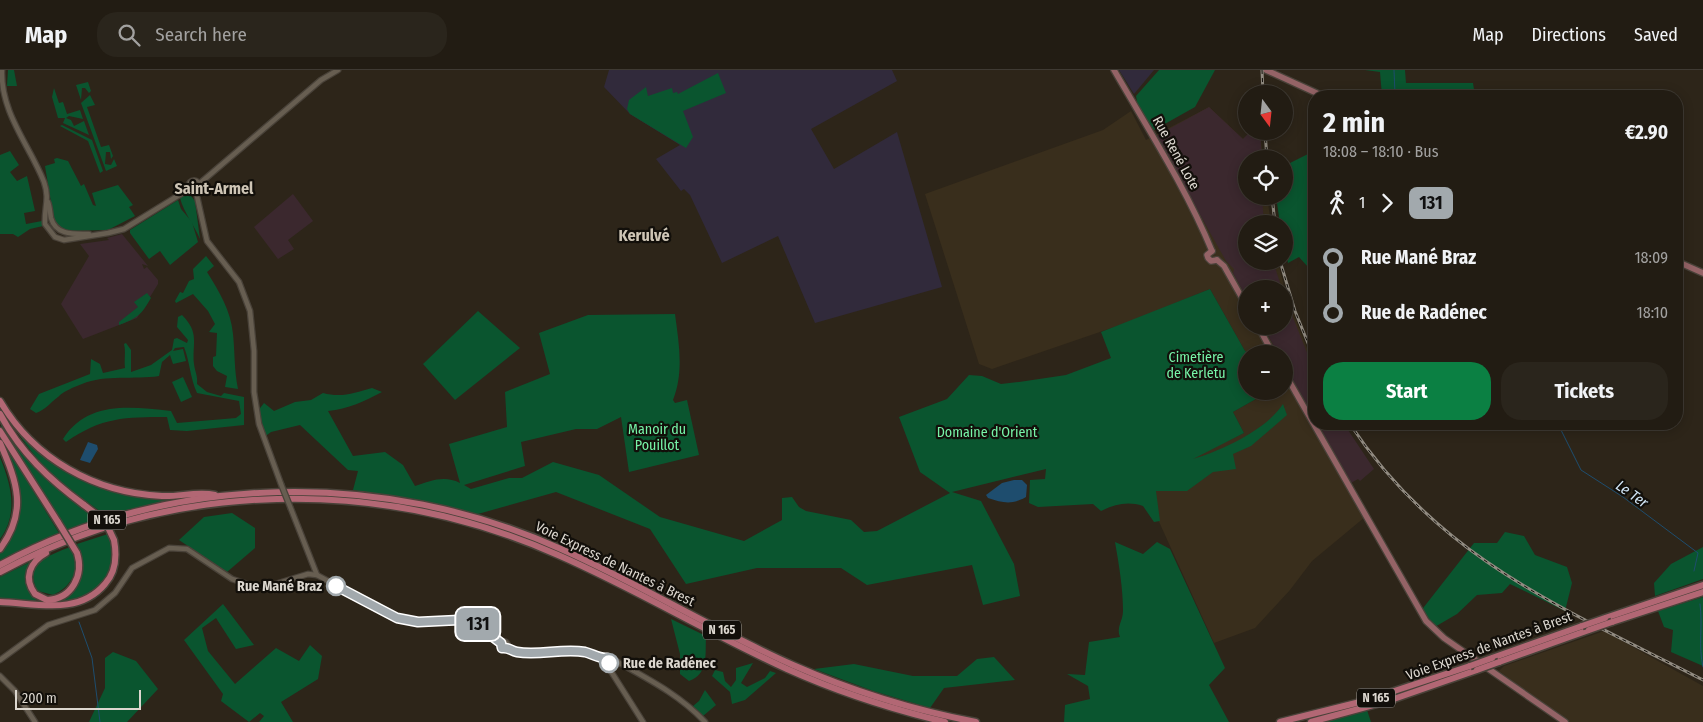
<!DOCTYPE html>
<meta charset="utf-8">
<style>
body{margin:0;font-family:"Fira Sans Condensed",sans-serif;background:#2a251c;color:#f1f3f6;height:100vh;display:flex;flex-direction:column;font-size:19px;white-space:nowrap}
*{box-sizing:border-box;margin:0}
p{font-size:16px;color:#a2a1a0}
.icon{flex:none;width:28px;height:28px;fill:none;stroke:currentColor;stroke-width:2;stroke-linecap:round;stroke-linejoin:round}
.map{position:relative;flex:1;overflow:hidden}
.sheet{position:absolute;left:1308px;top:20px;width:375px;height:340px;display:flex;flex-direction:column;background:#221c13;border-radius:20px;box-shadow:0 2px 12px #0003,0 0 0 1px #3f3a33}
.sheet>*{flex:none}
.badge{padding:0 10px;border-radius:8px;font-size:18px;line-height:32px}
.needle{width:32px;rotate:165deg}
.controls{position:absolute;left:1238px;top:15px;display:grid;gap:10px}
.controls a{display:grid;place-items:center;width:55px;height:55px;border-radius:50%;background:#221c13;box-shadow:0 2px 12px #0003,0 0 0 1px #3f3a33;font-size:25px}
.scale{position:absolute;left:15px;bottom:12px;width:126px;box-sizing:border-box;padding-left:5px;border:2px solid #dcd7cf;border-top:0;font-size:14px;line-height:18px;white-space:nowrap;color:#dcd7cf;-webkit-text-stroke:4px #120f0a;paint-order:stroke}
.map>.badge{position:absolute;translate:-50% -50%;box-shadow:0 0 0 2px #fff}
.legs{display:flex;align-items:center;gap:8px;height:55px;padding:0 15px;font-size:16px}
.legs p{margin-inline-start:auto}
.overview{display:flex;align-items:center;justify-content:space-between;height:85px;padding:0 15px}
h1{font-size:28px;font-weight:700;line-height:38px}
.button{display:flex;gap:10px;margin-top:auto;padding:10px 15px}
.button a{flex:1;height:58px;border-radius:20px;background:#0b8043;color:#fff;font-size:20px;font-weight:700;line-height:58px;text-align:center}
.button a+a{background:#2a251c;color:#f1f3f6}
ul{padding:0 15px;list-style:none}
li{display:flex;align-items:center;gap:18px;height:55px;font-size:19px}
li i{display:grid;place-items:center;width:8px;height:100%;margin:0 6px;background:currentColor}
li i::after{content:'';width:12px;height:12px;margin:-6px;border:4px solid;border-radius:50%;background:#221c13}
li p{margin-inline-start:auto}
li:first-child i{background:linear-gradient(#0000 50%,currentColor 0)}
li:last-child i{background:linear-gradient(currentColor 50%,#0000 0)}
header{display:flex;align-items:center;gap:30px;box-sizing:border-box;height:70px;padding:0 25px;background:#221c13;border-bottom:1px solid #3f3a33}
header strong{font-size:24px}
nav{display:flex;gap:28px;margin-inline-start:auto;font-size:18px}
.search{width:350px;height:45px;background:#2a251c;display:flex;align-items:center;gap:12px;box-sizing:border-box;padding:0 18px;border-radius:20px;color:#a2a1a0;font-size:19px}
.map>svg:first-child{display:block}
.commercial{fill:#312a3b}
.built{fill:#392e1c;fill-rule:evenodd}
.education{fill:#3b282e}
.green{fill:#0a552f}
.water{fill:#1e4d6e}
.lines{fill:none;stroke-linecap:round;stroke-linejoin:round}
.stream{stroke:#1e4d6e;stroke-width:1}
.minor-casing{stroke:#494239;stroke-width:7}
.major-casing{stroke:#494239;stroke-width:8}
.highway-casing{stroke:#494239;stroke-width:9}
.minor{stroke:#675e51;stroke-width:4.5}
.major{stroke:#946366;stroke-width:5.5}
.highway{stroke:#b26774;stroke-width:6}
.rail-casing{stroke:#918b81;stroke-width:3}
.rail{stroke:#120f0a;stroke-width:1;stroke-dasharray:4;stroke-linecap:butt}
.minor-bridge-casing{stroke:#494239;stroke-width:7;stroke-linecap:butt}
.highway-bridge-casing{stroke:#494239;stroke-width:9;stroke-linecap:butt}
.minor-bridge{stroke:#675e51;stroke-width:4.5}
.highway-bridge{stroke:#b26774;stroke-width:6}
.line-1-casing{stroke:#fff;stroke-width:11}
.line-1{stroke:#a2a9ad;stroke-width:8}
.stop-1-dot{fill:#fff;stroke:#a2a9ad;stroke-width:2.5}
.labels{text-anchor:middle;dominant-baseline:central;stroke-width:4.5;stroke-linejoin:round;paint-order:stroke}
.shield{fill:#120f0a;stroke:#9f9b94;stroke-width:1}
.shield-label{font-size:12px;font-weight:bold;fill:#dcd7cf}
.street-label{font-size:14px;fill:#dcd7cf;stroke:#120f0a}
.park-label{font-size:14px;fill:#77f4a8;stroke:#120f0a}
.stop-label{font-size:14px;font-weight:bold;fill:#dcd7cf;stroke:#120f0a;text-anchor:end}
.water-label{font-size:15px;font-style:italic;fill:#d1e5f6;stroke:#120f0a}
.quarter-label{font-size:16px;font-weight:bold;fill:#cec5b5;stroke:#120f0a}
</style>
<header>
<strong>Map</strong>
<div class="search"><svg class="icon" aria-label="search" viewBox="0 0 24 24"><circle cx="10" cy="10" r="6"/><path d="M15 15l6 6"/></svg>Search here</div>
<nav><a>Map</a><a>Directions</a><a>Saved</a></nav>
</header>
<div class="map">
<svg width="1703" height="652" viewBox="0 0 1703 652">
<rect width="100%" height="100%" fill="#2d2519"/>
<g class="commercial">
<path d="M 609,0 L 892,0 L 897,11 L 811,59 L 834,99 L 897,62 L 942,217 L 815,253 L 778,166 L 722,193 L 690,125 L 684,119 L 681,121 L 656,89 L 680,75 L 630,44 L 604,17 Z"/>
<path d="M 1119,0 L 1154,0 L 1134,24 Z"/>
</g>
<g class="built">
<path d="M 1209,37 L 1243,69 L 1251,61 L 1260,61 L 1263,89 L 1246,89 L 1246,126 L 1267,126 L 1271,154 L 1246,154 L 1246,191 L 1278,191 L 1286,225 L 1309,283 L 1292,317 L 1365,447 L 1312,491 L 1290,520 L 1255,558 L 1214,573 L 1141,412 L 1244,363 L 1233,342 L 1270,321 L 1284,321 L 1284,284 L 1250,284 L 1245,281 L 1210,219 L 1129,252 L 992,299 L 979,294 L 925,124 L 1103,60 L 1131,41 L 1146,70 ZM 1246,219 L 1284,219 L 1284,256 L 1246,256 Z"/>
<path d="M 1604,561 L 1703,616 L 1703,652 L 1566,652 L 1499,601 L 1504,596 Z"/>
</g>
<g class="education">
<path d="M 1209,37 L 1243,69 L 1251,61 L 1260,61 L 1262,89 L 1246,89 L 1246,126 L 1262,126 L 1264,154 L 1246,154 L 1246,191 L 1273,191 L 1282,219 L 1246,219 L 1246,227 L 1233,203 L 1234,199 L 1226,191 L 1156,66 Z"/>
<path d="M 293,124 L 313,151 L 288,170 L 294,179 L 278,189 L 254,157 Z"/>
<path d="M 122,164 L 148,196 L 142,194 L 144,199 L 147,197 L 158,210 L 158,214 L 137,248 L 83,269 L 61,234 L 89,186 L 80,174 L 109,170 L 107,168 Z"/>
<path d="M 1284,225 L 1314,300 L 1314,347 L 1287,300 L 1284,284 L 1278,284 L 1263,256 L 1284,256 Z"/>
<path d="M 1318,354 L 1344,354 L 1374,399 L 1360,411 L 1358,409 L 1351,413 Z"/>
</g>
<g class="green">
<path d="M 8,0 L 14,0 L 17,16 L 7,16 Z"/>
<path d="M 1159,0 L 1215,0 L 1195,37 L 1154,60 L 1138,37 L 1136,26 Z"/>
<path d="M 1365,0 L 1405,0 L 1406,13 L 1473,13 L 1475,26 L 1382,26 L 1380,2 Z"/>
<path d="M 718,3 L 726,23 L 683,41 L 693,67 L 686,78 L 630,44 L 627,39 L 629,30 L 646,17 L 648,26 L 672,18 L 673,23 L 677,22 L 678,24 Z"/>
<path d="M 88,12 L 91,21 L 89,23 L 85,18 L 82,18 L 81,30 L 76,15 Z"/>
<path d="M 54,18 L 59,33 L 63,32 L 67,44 L 80,40 L 83,49 L 69,46 L 66,48 L 71,50 L 74,56 L 84,51 L 89,65 L 63,53 L 65,48 L 58,48 L 52,27 Z"/>
<path d="M 90,25 L 95,35 L 87,37 L 101,77 L 109,75 L 113,86 L 111,89 L 110,82 L 106,82 L 105,94 L 111,95 L 114,89 L 117,96 L 106,101 L 81,33 Z"/>
<path d="M 62,55 L 92,70 L 103,101 L 100,103 L 88,71 L 60,56 Z"/>
<path d="M 10,81 L 19,95 L 10,102 L 17,111 L 27,106 L 35,141 L 24,143 L 26,154 L 42,151 L 43,156 L 30,159 L 18,167 L 13,164 L 0,164 L 0,85 Z"/>
<path d="M 1314,81 L 1314,195 L 1308,197 L 1299,187 L 1288,193 L 1284,174 L 1284,154 L 1280,154 L 1276,126 L 1284,126 L 1284,96 Z"/>
<path d="M 57,88 L 68,91 L 81,116 L 84,114 L 93,135 L 96,136 L 92,123 L 118,115 L 133,135 L 129,137 L 135,146 L 108,160 L 64,161 L 54,151 L 45,96 L 55,93 L 54,89 Z"/>
<path d="M 185,125 L 191,126 L 195,131 L 200,169 C 194,155 184,143 180,128 Z"/>
<path d="M 178,130 L 181,139 L 192,152 L 198,172 L 170,195 L 160,181 L 149,189 L 130,163 L 130,160 Z"/>
<path d="M 206,186 L 214,196 L 207,202 C 219,221 231,241 233,264 C 235,283 234,300 238,319 L 225,317 L 227,306 L 217,301 L 213,296 L 213,287 L 216,286 L 217,263 L 209,262 L 215,254 L 208,241 L 193,224 L 176,233 L 175,231 L 180,222 L 183,223 L 189,211 L 194,209 L 193,199 Z"/>
<path d="M 1210,219 L 1245,281 L 1250,284 L 1246,284 L 1246,321 L 1270,321 L 1233,342 L 1244,363 L 1193,389 C 1222,380 1266,360 1283,334 L 1287,345 L 1251,376 L 1233,384 L 1236,399 L 1213,402 L 1187,421 L 1156,421 L 1160,451 L 1154,452 L 1143,436 C 1128,431 1115,434 1101,441 L 1093,434 L 1038,437 L 1029,433 L 1030,410 L 1045,409 L 1046,399 L 952,422 L 981,431 L 1014,494 L 1020,526 L 983,535 L 972,495 L 867,515 L 841,498 L 757,498 L 686,514 L 650,459 L 556,422 L 478,444 L 414,429 L 353,420 L 358,401 L 348,400 L 300,355 L 271,362 L 263,368 L 257,342 L 264,333 L 274,341 L 295,332 L 311,330 L 323,323 C 341,328 355,323 372,318 L 382,322 C 365,331 348,339 328,341 L 353,386 L 385,382 L 403,395 L 415,416 C 431,411 444,405 460,413 L 449,374 L 507,357 L 505,322 L 550,304 L 539,263 L 588,245 L 675,244 C 679,274 684,302 673,330 L 675,333 L 687,330 L 699,385 L 629,402 L 621,347 L 597,359 L 576,359 L 521,372 L 525,396 L 464,415 L 471,419 L 509,408 L 522,408 L 553,392 L 599,405 L 660,447 L 744,471 L 782,450 L 782,428 L 792,427 L 799,437 L 806,441 L 851,450 L 864,462 L 877,461 L 950,423 L 920,402 L 899,347 L 947,329 L 969,305 L 982,306 L 1001,314 L 1019,312 L 1066,305 L 1111,288 L 1101,262 Z"/>
<path d="M 147,223 L 151,228 C 141,245 138,248 119,255 L 119,252 L 138,237 L 134,232 Z"/>
<path d="M 478,241 L 520,278 L 455,330 L 423,294 Z"/>
<path d="M 182,245 C 200,263 192,273 194,294 C 195,302 198,306 197,314 L 207,322 L 221,326 L 224,323 L 244,327 L 244,355 L 187,361 L 170,360 L 167,347 C 125,347 102,347 66,372 L 63,369 C 88,330 131,337 171,341 L 177,353 L 236,348 L 241,344 L 239,331 L 197,323 C 190,308 190,292 184,277 L 175,278 L 173,281 L 183,279 L 186,291 L 173,294 L 170,285 L 162,292 L 159,306 C 134,310 106,304 82,314 C 74,317 64,321 58,327 C 50,333 45,340 36,343 L 30,339 L 39,324 L 90,304 L 91,289 L 100,294 L 103,303 L 125,298 C 124,289 126,282 124,274 L 126,273 L 131,280 L 131,302 L 151,295 L 172,280 L 174,269 L 177,268 L 187,273 L 188,270 L 177,257 L 178,247 Z"/>
<path d="M 183,307 L 192,327 L 181,332 L 172,312 Z"/>
<path d="M 1,337 L 22,363 L 93,414 L 114,422 L 142,427 L 175,429 L 106,446 C 93,435 78,427 65,416 C 38,394 19,366 1,337 Z"/>
<path d="M 0,349 C 30,395 54,416 97,449 L 66,460 C 51,438 0,372 0,349 Z"/>
<path d="M 4,373 L 59,463 L 0,491 L 0,482 C 32,448 19,411 4,373 Z"/>
<path d="M 0,387 C 11,415 19,443 0,469 Z"/>
<path d="M 232,443 L 255,458 L 255,478 L 227,502 L 179,470 L 204,447 Z"/>
<path d="M 1505,462 L 1524,466 L 1535,485 L 1567,497 L 1572,513 L 1565,541 L 1510,514 L 1502,523 L 1477,525 L 1457,544 L 1433,558 L 1420,542 L 1474,473 L 1497,473 Z"/>
<path d="M 108,464 C 123,501 95,536 56,531 C 82,514 87,504 77,474 Z"/>
<path d="M 1115,472 L 1143,484 L 1157,472 L 1170,479 L 1225,598 L 1209,615 L 1229,652 L 1064,652 L 1065,635 L 1090,629 L 1088,616 L 1067,604 L 1085,605 L 1089,572 L 1120,567 C 1116,557 1123,551 1123,541 C 1123,518 1119,495 1115,472 Z"/>
<path d="M 70,477 C 83,497 72,517 53,525 L 38,521 C 22,494 50,485 70,477 Z"/>
<path d="M 1703,477 L 1703,509 L 1655,526 L 1654,513 L 1671,494 Z"/>
<path d="M 32,491 L 27,502 L 37,528 L 35,532 L 0,529 L 0,507 Z"/>
<path d="M 1703,527 L 1703,596 L 1671,582 L 1673,560 L 1664,557 L 1658,541 Z"/>
<path d="M 223,534 L 254,575 L 236,579 L 216,548 L 202,558 L 208,581 L 235,614 L 276,578 L 299,591 L 310,575 L 322,586 L 318,609 L 281,632 L 293,652 L 259,652 L 264,646 L 260,643 L 249,652 L 221,631 L 223,624 L 184,570 Z"/>
<path d="M 671,549 L 706,566 C 705,584 709,604 689,611 L 680,604 L 680,584 Z"/>
<path d="M 113,582 L 136,591 L 158,619 L 127,652 L 89,652 L 105,618 L 105,588 Z"/>
<path d="M 994,587 L 1015,610 L 944,618 L 930,638 L 873,621 L 814,599 L 854,594 L 913,606 L 957,606 L 977,589 Z"/>
<path d="M 753,593 L 741,613 L 747,617 L 765,608 L 770,601 L 776,603 L 745,630 L 732,634 L 730,622 L 712,606 L 715,600 L 723,602 L 725,611 L 731,617 L 736,610 L 736,598 Z"/>
<path d="M 705,620 L 716,635 L 703,646 L 693,636 L 699,631 Z"/>
<path d="M 1366,637 L 1371,652 L 1311,652 Z"/>
</g>
<g class="water">
<path d="M 88,372 L 97,375 L 98,379 L 90,393 L 80,390 Z"/>
<path d="M 1014,410 L 1022,410 L 1027,415 L 1026,427 C 1012,435 1003,433 988,428 L 986,425 L 1002,413 Z"/>
</g>
<g class="lines">
<g class="stream">
<path d="M 1385,26 L 1395,24 L 1394,0"/>
<path d="M 1558,354 L 1581,400 L 1623,427 L 1698,483 L 1694,501"/>
<path d="M 1700,534 C 1703,556 1698,576 1703,597"/>
<path d="M 79,552 L 92,588 L 100,652"/>
</g>
<defs>
<g id="minor">
<path d="M 2,0 C 0,42 30,76 44,112 C 50,129 44,138 45,154 L 55,167 L 64,170 L 108,163 L 124,159 L 189,119"/>
<circle cx="194" cy="116" r="5.5"/>
<path d="M 199,114 L 321,10 L 338,0"/>
<path d="M 196,122 L 207,171 L 239,212 L 250,241 L 254,281 L 254,322 L 259,354 L 281,414"/>
<path d="M 48,132 C 50,137 50,143 51,148 C 56,166 75,164 89,164"/>
<path d="M 291,439 L 317,505"/>
<circle cx="504" cy="575" r="3.5"/>
<path d="M 507,577 C 530,593 573,570 603,589"/>
<circle cx="606" cy="591" r="3.5"/>
<path d="M 0,590 L 48,555 L 95,540 L 115,523 L 132,498 L 169,478 L 187,479 L 232,509 L 256,517 L 269,516 L 308,504 L 317,505 L 397,548 L 418,552 L 459,550 L 473,552 L 501,573"/>
<path d="M 610,592 L 616,591 C 648,609 680,625 705,652"/>
<path d="M 607,595 L 643,652"/>
<path d="M 0,606 L 15,621 L 35,652"/>
</g>
<g id="major">
<path d="M 1114,0 C 1148,59 1186,118 1212,181"/>
<path d="M 1266,0 L 1323,26"/>
<path d="M 1212,181 L 1207,185 L 1208,188 L 1211,191 L 1217,190"/>
<path d="M 1217,190 L 1224,196 L 1246,235"/>
<path d="M 1676,191 L 1703,203"/>
<path d="M 1258,256 L 1273,284"/>
<path d="M 1284,302 L 1426,551 L 1444,568 L 1565,652"/>
</g>
<g id="highway">
<path d="M 0,331 C 34,389 95,423 162,426 C 179,427 198,421 215,425"/>
<path d="M 0,344 C 20,382 50,410 84,435"/>
<path d="M 0,361 L 58,452"/>
<path d="M 0,373 C 17,412 28,441 0,479"/>
<path d="M 46,483 C 30,492 23,508 35,524 L 47,530 C 72,529 84,505 77,483"/>
<path d="M 0,495 C 171,402 384,399 561,479 C 640,514 714,560 793,595 C 852,621 913,640 976,652"/>
<path d="M 0,502 C 172,409 380,406 558,485 C 636,519 710,564 787,599 C 838,622 891,639 945,652"/>
<path d="M 0,532 C 36,533 78,546 105,514 C 116,502 117,486 114,470"/>
<path d="M 1605,548 L 1703,515"/>
<path d="M 1612,552 L 1703,522"/>
<path d="M 1492,588 L 1582,556"/>
<path d="M 1499,592 L 1589,560"/>
<path d="M 1280,652 L 1364,631 L 1470,596"/>
<path d="M 1311,652 L 1388,631 L 1477,600"/>
</g>
</defs>
<use href="#minor" class="minor-casing"/>
<use href="#major" class="major-casing"/>
<use href="#highway" class="highway-casing"/>
<use href="#minor" class="minor"/>
<use href="#major" class="major"/>
<use href="#highway" class="highway"/>
<defs>
<g id="rail">
<path d="M 1262,0 L 1263,24"/>
<path d="M 1265,61 L 1267,89"/>
<path d="M 1272,126 L 1275,154"/>
<path d="M 1280,191 L 1295,241 L 1314,288"/>
<path d="M 1350,354 C 1439,489 1565,539 1703,610"/>
</g>
</defs>
<use href="#rail" class="rail-casing"/>
<use href="#rail" class="rail"/>
<defs>
<path id="minor-bridge" d="M 281,414 L 291,439"/>
<g id="highway-bridge">
<path d="M 84,435 L 105,451 L 114,470"/>
<path d="M 58,452 L 77,483"/>
<path d="M 1582,556 L 1605,548"/>
<path d="M 1589,560 L 1612,552"/>
<path d="M 1470,596 L 1492,588"/>
<path d="M 1477,600 L 1499,592"/>
</g>
</defs>
<use href="#minor-bridge" class="minor-bridge-casing"/>
<use href="#highway-bridge" class="highway-bridge-casing"/>
<use href="#minor-bridge" class="minor-bridge"/>
<use href="#highway-bridge" class="highway-bridge"/>
</g>
<g class="lines">
<defs>
<path id="line-1" d="M 336,516 L 397,548 L 418,552 L 459,550 L 473,552 L 501,573 L 502,578 C 509,577 511,581 517,582 C 539,586 562,578 585,582 C 593,584 600,589 607,588 L 609,593"/>
</defs>
<use href="#line-1" class="line-1-casing"/>
<use href="#line-1" class="line-1"/>
</g>
<g class="stop-1-dot">
<circle cx="336" cy="516" r="9"/>
<circle cx="609" cy="593" r="9"/>
</g>
<g class="labels">
<g class="shield">
<rect x="88" y="440.5" width="38" height="19" rx="4"/>
<rect x="703" y="550.5" width="38" height="19" rx="4"/>
<rect x="1357" y="618.5" width="38" height="19" rx="4"/>
</g>
<g class="shield-label">
<text x="107" y="450">N 165</text>
<text x="722" y="560">N 165</text>
<text x="1376" y="628">N 165</text>
</g>
<g class="street-label">
<text transform="translate(1176 83) rotate(61)">Rue René Lote</text>
<text transform="translate(615 494) rotate(26)">Voie Express de Nantes à Brest</text>
<text transform="translate(1489 576) rotate(-20)">Voie Express de Nantes à Brest</text>
</g>
<g class="park-label">
<text x="1196" y="287">Cimetière<tspan x="1196" dy="16">de Kerletu</tspan></text>
<text x="657" y="359">Manoir du<tspan x="657" dy="16">Pouillot</tspan></text>
<text x="987" y="362">Domaine d'Orient</text>
</g>
<g class="stop-label">
<text x="322" y="516">Rue Mané Braz</text>
<text x="623" y="593" text-anchor="start">Rue de Radénec</text>
</g>
<g class="water-label">
<text transform="translate(1632 424) rotate(35)">Le Ter</text>
</g>
<g class="quarter-label">
<text x="214" y="118">Saint-Armel</text>
<text x="644" y="165">Kerulvé</text>
</g>
</g>
</svg>
<div class="controls">
<a><svg class="needle" viewBox="-14 -14 28 28"><path d="M0-13l5 13h-10z" fill="#e53935"/><path d="M0 13l5-13h-10z" fill="#a2a1a0"/></svg></a>
<a><svg class="icon" aria-label="locate" viewBox="0 0 24 24"><circle cx="12" cy="12" r="6"/><path d="M12 2v4M12 18v4M2 12h4M18 12h4"/></svg></a>
<a><svg class="icon" aria-label="layers" viewBox="0 0 24 24"><path d="M12 4l9 5-9 5-9-5zM3 14l9 5 9-5"/></svg></a>
<a>+</a>
<a>−</a>
</div>
<div class="scale">200 m</div>
<b class="badge" style="left:478px;top:554px;background:#a2a9ad;color:#111">131</b>
<section class="sheet">
<div class="overview"><div><h1>2 min</h1><p>18:08 – 18:10 · Bus</p></div><b>€2.90</b></div>
<div class="legs"><svg class="icon" aria-label="walk" viewBox="0 0 24 24"><circle cx="13" cy="4" r="2"/><path d="M13 8l-2 6 4 7M11 14l-3 7M7 12l3-4h3l4 4"/></svg>1<svg class="icon" aria-label="forward" viewBox="0 0 24 24"><path d="M9 5l7 7-7 7"/></svg><b class="badge" style="background:#a2a9ad;color:#111">131</b></div>
<ul>
<li><i style="color:#a2a9ad"></i><b>Rue Mané Braz</b><p>18:09</p></li>
<li><i style="color:#a2a9ad"></i><b>Rue de Radénec</b><p>18:10</p></li>
</ul>
<div class="button"><a>Start</a><a>Tickets</a></div>
</section>
</div>
